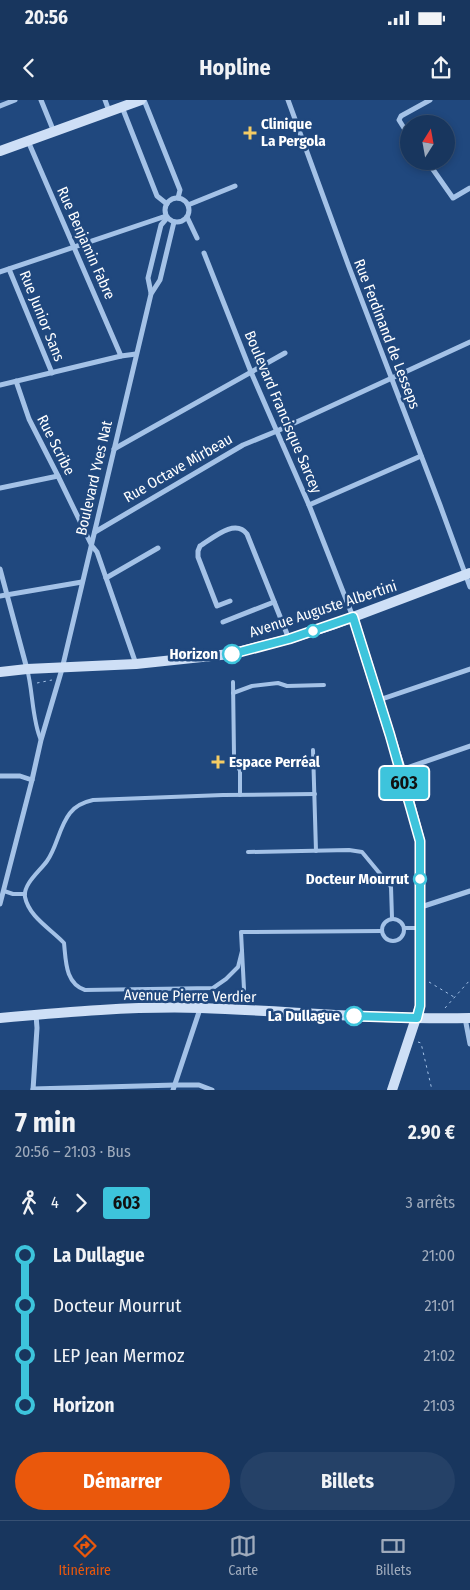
<!DOCTYPE html>
<html lang="fr">
<meta charset="utf-8">
<style>
body{margin:0;font-family:"Fira Sans Condensed",sans-serif;background:#254167;color:#f1f3f6;height:100vh;display:flex;flex-direction:column;font-size:19px;white-space:nowrap}
*{box-sizing:border-box;margin:0}
p{font-size:16px;color:#9fabbc}
.icon{flex:none;width:28px;height:28px;fill:none;stroke:currentColor;stroke-width:2;stroke-linecap:round;stroke-linejoin:round}
.map{position:relative;height:990px;overflow:hidden}
.panel{display:flex;flex-direction:column;background:#18365e;flex:1}
.panel>*{flex:none}
.badge{padding:0 10px;border-radius:4px;font-size:18px;line-height:32px}
.needle{width:32px;rotate:11deg}
.controls{position:absolute;left:400px;top:15px;display:grid;gap:10px}
.controls a{display:grid;place-items:center;width:55px;height:55px;border-radius:50%;background:#18365e;box-shadow:0 2px 8px #0003,0 0 0 1px #365073;font-size:25px}
.map>.badge{position:absolute;translate:-50% -50%;box-shadow:0 0 0 2px #fff}
.legs{display:flex;align-items:center;gap:8px;height:55px;padding:0 15px;font-size:16px}
.legs p{margin-inline-start:auto}
.summary{display:flex;align-items:center;justify-content:space-between;height:85px;padding:0 15px}
h1{font-size:28px;font-weight:700;line-height:38px}
.primary-button{display:flex;gap:10px;margin-top:auto;padding:10px 15px}
.primary-button a{flex:1;height:58px;border-radius:30px;background:#ea580c;color:#fff;font-size:20px;font-weight:700;line-height:58px;text-align:center}
.primary-button a+a{background:#254167;color:#f1f3f6}
ul{padding:0 15px;list-style:none}
li{display:flex;align-items:center;gap:18px;height:50px;font-size:19px}
li i{display:grid;place-items:center;width:8px;height:100%;margin:0 6px;background:currentColor}
li i::after{content:'';width:12px;height:12px;margin:-6px;border:4px solid;border-radius:50%;background:#18365e}
li p{margin-inline-start:auto}
li:first-child i{background:linear-gradient(#0000 50%,currentColor 0)}
li:last-child i{background:linear-gradient(currentColor 50%,#0000 0)}
.status{display:flex;justify-content:space-between;align-items:center;height:35px;padding:0 25px;background:#18365e;direction:ltr}
.status svg{height:14px;fill:currentColor}
header{display:flex;justify-content:space-between;align-items:center;height:65px;padding:0 15px;background:#18365e;font-size:22px;font-weight:700}
.menu{display:flex;justify-content:space-around;align-items:center;height:70px;border-top:1px solid #365073;background:#18365e;font-size:14px;color:#9fabbc}
.menu a{display:grid;justify-items:center;gap:2px}
.menu .current{color:#ea580c}
.map>svg:first-child{display:block}
.lines{fill:none;stroke-linecap:round;stroke-linejoin:round}
.path{stroke:#a4c2e7;stroke-width:1;stroke-dasharray:2.5 4;stroke-linecap:butt}
.lane{stroke:#a4c2e7;stroke-width:4}
.street{stroke:#a4c2e7;stroke-width:5}
.secondary{stroke:#cedff6;stroke-width:10}
.line-1-casing{stroke:#fff;stroke-width:11}
.line-1{stroke:#3dc4dc;stroke-width:8}
.poi-dot{fill:#f5cc64;stroke:#20487e;stroke-width:2}
.stop-1-dot{fill:#fff;stroke:#3dc4dc;stroke-width:2.5}
.labels{text-anchor:middle;dominant-baseline:central;stroke-width:5;stroke-linejoin:round;paint-order:stroke}
.poi-label{font-size:15px;font-weight:bold;fill:#fff;stroke:#20487e;text-anchor:start}
.street-label{font-size:15px;fill:#fff;stroke:#20487e}
.stop-label{font-size:15px;font-weight:bold;fill:#fff;stroke:#20487e;text-anchor:end}
</style>
<div class="status"><b>20:56</b><svg viewBox="0 0 49 12"><path d="M0 12V9h3v3zM5 12V6h3v6zM10 12V3h3v9zM15 12V0h3v12zM26 1h20v11H26zM47 4h2v5h-2z"/></svg></div>
<header><svg class="icon" aria-label="back" viewBox="0 0 24 24"><path d="M15 5l-7 7 7 7"/></svg>Hopline<svg class="icon" aria-label="share" viewBox="0 0 24 24"><path d="M12 15V3M7 8l5-5 5 5M5 13v7h14v-7"/></svg></header>
<div class="map">
<svg width="470" height="990" viewBox="0 0 470 990">
<rect width="100%" height="100%" fill="#20487e"/>
<g class="lines">
<g class="path">
<path d="M 37,583 L 52,580"/>
<path d="M 429,882 L 454,897"/>
<path d="M 445,908 L 470,880"/>
<path d="M 418,942 L 421,943 L 432,990"/>
</g>
<g class="lane">
<path d="M 27,569 C 33,590 32,621 41,640"/>
<path d="M 233,582 L 234,655 L 235,660 L 240,671 L 240,695"/>
<path d="M 233,593 L 252,586 L 278,583 L 287,586 L 324,585"/>
<path d="M 313,650 L 316,751"/>
<path d="M 248,752 L 349,750 L 362,752 L 391,787 L 392,818"/>
<path d="M 4,791 L 13,794 L 25,794"/>
<circle cx="393" cy="830" r="11"/>
<path d="M 404,828 L 418,828"/>
<path d="M 242,851 L 238,867 L 226,879 L 213,888 L 85,890 C 65,883 66,861 64,843 C 51,829 29,817 25,797 C 23,784 40,771 47,761 C 57,747 59,727 70,713 C 76,705 84,702 93,700 L 223,695 L 315,694"/>
<path d="M 244,889 L 241,832 L 382,831"/>
</g>
<g class="street">
<path d="M 41,0 L 54,32"/>
<path d="M 105,0 L 109,11"/>
<path d="M 144,0 L 180,90 L 178,98"/>
<path d="M 288,0 L 349,167 L 440,405 L 470,487"/>
<path d="M 0,6 L 15,0"/>
<path d="M 122,7 L 157,96 L 167,104"/>
<path d="M 409,36 L 399,20 L 401,16 L 430,0"/>
<path d="M 28,41 L 121,256"/>
<path d="M 427,61 L 453,98 L 470,88"/>
<circle cx="177" cy="110" r="12"/>
<path d="M 188,105 L 235,86"/>
<path d="M 187,117 L 197,138"/>
<path d="M 204,153 L 251,272 L 309,405 L 353,517"/>
<path d="M 9,169 L 52,273"/>
<path d="M 0,172 L 166,116"/>
<path d="M 151,193 L 148,178 L 161,125 L 167,118"/>
<path d="M 16,281 L 29,319 L 58,376 L 92,446 L 97,452 L 136,564"/>
<path d="M 0,285 L 121,256 L 136,254"/>
<path d="M 114,349 L 285,253"/>
<path d="M 0,388 L 58,376"/>
<path d="M 309,405 L 421,356"/>
<path d="M 95,432 L 243,345 L 277,331 L 470,242"/>
<path d="M 0,469 L 27,569"/>
<path d="M 106,478 L 158,448"/>
<path d="M 0,496 L 82,482"/>
<path d="M 230,501 L 217,506 L 198,457 L 198,451 L 200,446 C 213,438 235,418 247,434 L 289,539"/>
<path d="M 223,522 L 274,502"/>
<path d="M 379,600 L 470,569"/>
<path d="M 401,670 L 470,646"/>
<path d="M 0,676 L 20,676 L 32,680"/>
<path d="M 0,804 L 32,680 L 41,640 L 62,569 L 151,194 L 160,180 L 174,122"/>
<path d="M 421,807 L 470,791"/>
<path d="M 465,918 L 470,944"/>
<path d="M 33,989 L 175,985 L 199,985 L 212,990"/>
<path d="M 33,990 L 37,928 L 36,915"/>
<path d="M 173,990 L 200,909"/>
</g>
<g class="secondary">
<path d="M 0,51 L 141,0"/>
<path d="M 353,517 L 401,670 L 420,741 L 420,906 L 392,990"/>
<path d="M 0,572 L 27,569 L 136,564 L 230,554 L 289,539 L 332,525 L 470,473"/>
<path d="M 0,918 C 67,912 134,906 201,908 C 291,911 380,920 470,918"/>
</g>
</g>
<g class="lines">
<defs>
<path id="line-1" d="M 232,554 L 289,539 L 353,517 L 390,635 L 420,741 L 420,906 L 417,918 L 354,916"/>
</defs>
<use href="#line-1" class="line-1-casing"/>
<use href="#line-1" class="line-1"/>
</g>
<g class="poi-dot">
<path d="M247.5 25.5h5v5h5v5h-5v5h-5v-5h-5v-5h5z"/>
<path d="M215.5 654.5h5v5h5v5h-5v5h-5v-5h-5v-5h5z"/>
</g>
<g class="stop-1-dot">
<circle cx="313" cy="531" r="6"/>
<circle cx="232" cy="554" r="9"/>
<circle cx="420" cy="779" r="6"/>
<circle cx="354" cy="916" r="9"/>
</g>
<g class="labels">
<g class="poi-label">
<text x="261" y="24">Clinique<tspan x="261" dy="17">La Pergola</tspan></text>
<text x="229" y="662">Espace Perréal</text>
</g>
<g class="street-label">
<text transform="translate(86 143) rotate(66)">Rue Benjamin Fabre</text>
<text transform="translate(42 216) rotate(68)">Rue Junior Sans</text>
<text transform="translate(387 234) rotate(69)">Rue Ferdinand de Lesseps</text>
<text transform="translate(283 312) rotate(67)">Boulevard Francisque Sarcey</text>
<text transform="translate(56 345) rotate(63)">Rue Scribe</text>
<text transform="translate(178 368) rotate(-30)">Rue Octave Mirbeau</text>
<text transform="translate(94 378) rotate(-77)">Boulevard Yves Nat</text>
<text transform="translate(323 509) rotate(-18)">Avenue Auguste Albertini</text>
<text transform="translate(190 896) rotate(1)">Avenue Pierre Verdier</text>
</g>
<g class="stop-label">
<text x="218" y="554">Horizon</text>
<text x="409" y="779">Docteur Mourrut</text>
<text x="340" y="916">La Dullague</text>
</g>
</g>
</svg>
<div class="controls">
<a><svg class="needle" viewBox="-14 -14 28 28"><path d="M0-13l5 13h-10z" fill="#e53935"/><path d="M0 13l5-13h-10z" fill="#9fabbc"/></svg></a>
</div>
<b class="badge" style="left:404px;top:683px;background:#3dc4dc;color:#111">603</b>
</div>
<section class="panel">
<div class="summary"><div><h1>7 min</h1><p>20:56 – 21:03 · Bus</p></div><b>2.90 €</b></div>
<div class="legs"><svg class="icon" aria-label="walk" viewBox="0 0 24 24"><circle cx="13" cy="4" r="2"/><path d="M13 8l-2 6 4 7M11 14l-3 7M7 12l3-4h3l4 4"/></svg>4<svg class="icon" aria-label="forward" viewBox="0 0 24 24"><path d="M9 5l7 7-7 7"/></svg><b class="badge" style="background:#3dc4dc;color:#111">603</b><p>3 arrêts</p></div>
<ul>
<li><i style="color:#3dc4dc"></i><b>La Dullague</b><p>21:00</p></li>
<li><i style="color:#3dc4dc"></i><span>Docteur Mourrut</span><p>21:01</p></li>
<li><i style="color:#3dc4dc"></i><span>LEP Jean Mermoz</span><p>21:02</p></li>
<li><i style="color:#3dc4dc"></i><b>Horizon</b><p>21:03</p></li>
</ul>
<div class="primary-button"><a>Démarrer</a><a>Billets</a></div>
</section>
<nav class="menu">
<a class="current"><svg class="icon" aria-label="directions" viewBox="0 0 24 24"><path d="M12 3l9 9-9 9-9-9zM9 14v-3h6M13 9l2 2-2 2"/></svg>Itinéraire</a>
<a><svg class="icon" aria-label="map" viewBox="0 0 24 24"><path d="M3 6l6-2 6 2 6-2v14l-6 2-6-2-6 2zM9 4v14M15 6v14"/></svg>Carte</a>
<a><svg class="icon" aria-label="tickets" viewBox="0 0 24 24"><path d="M3 7h18v10H3zM15 7v10"/></svg>Billets</a>
</nav>
